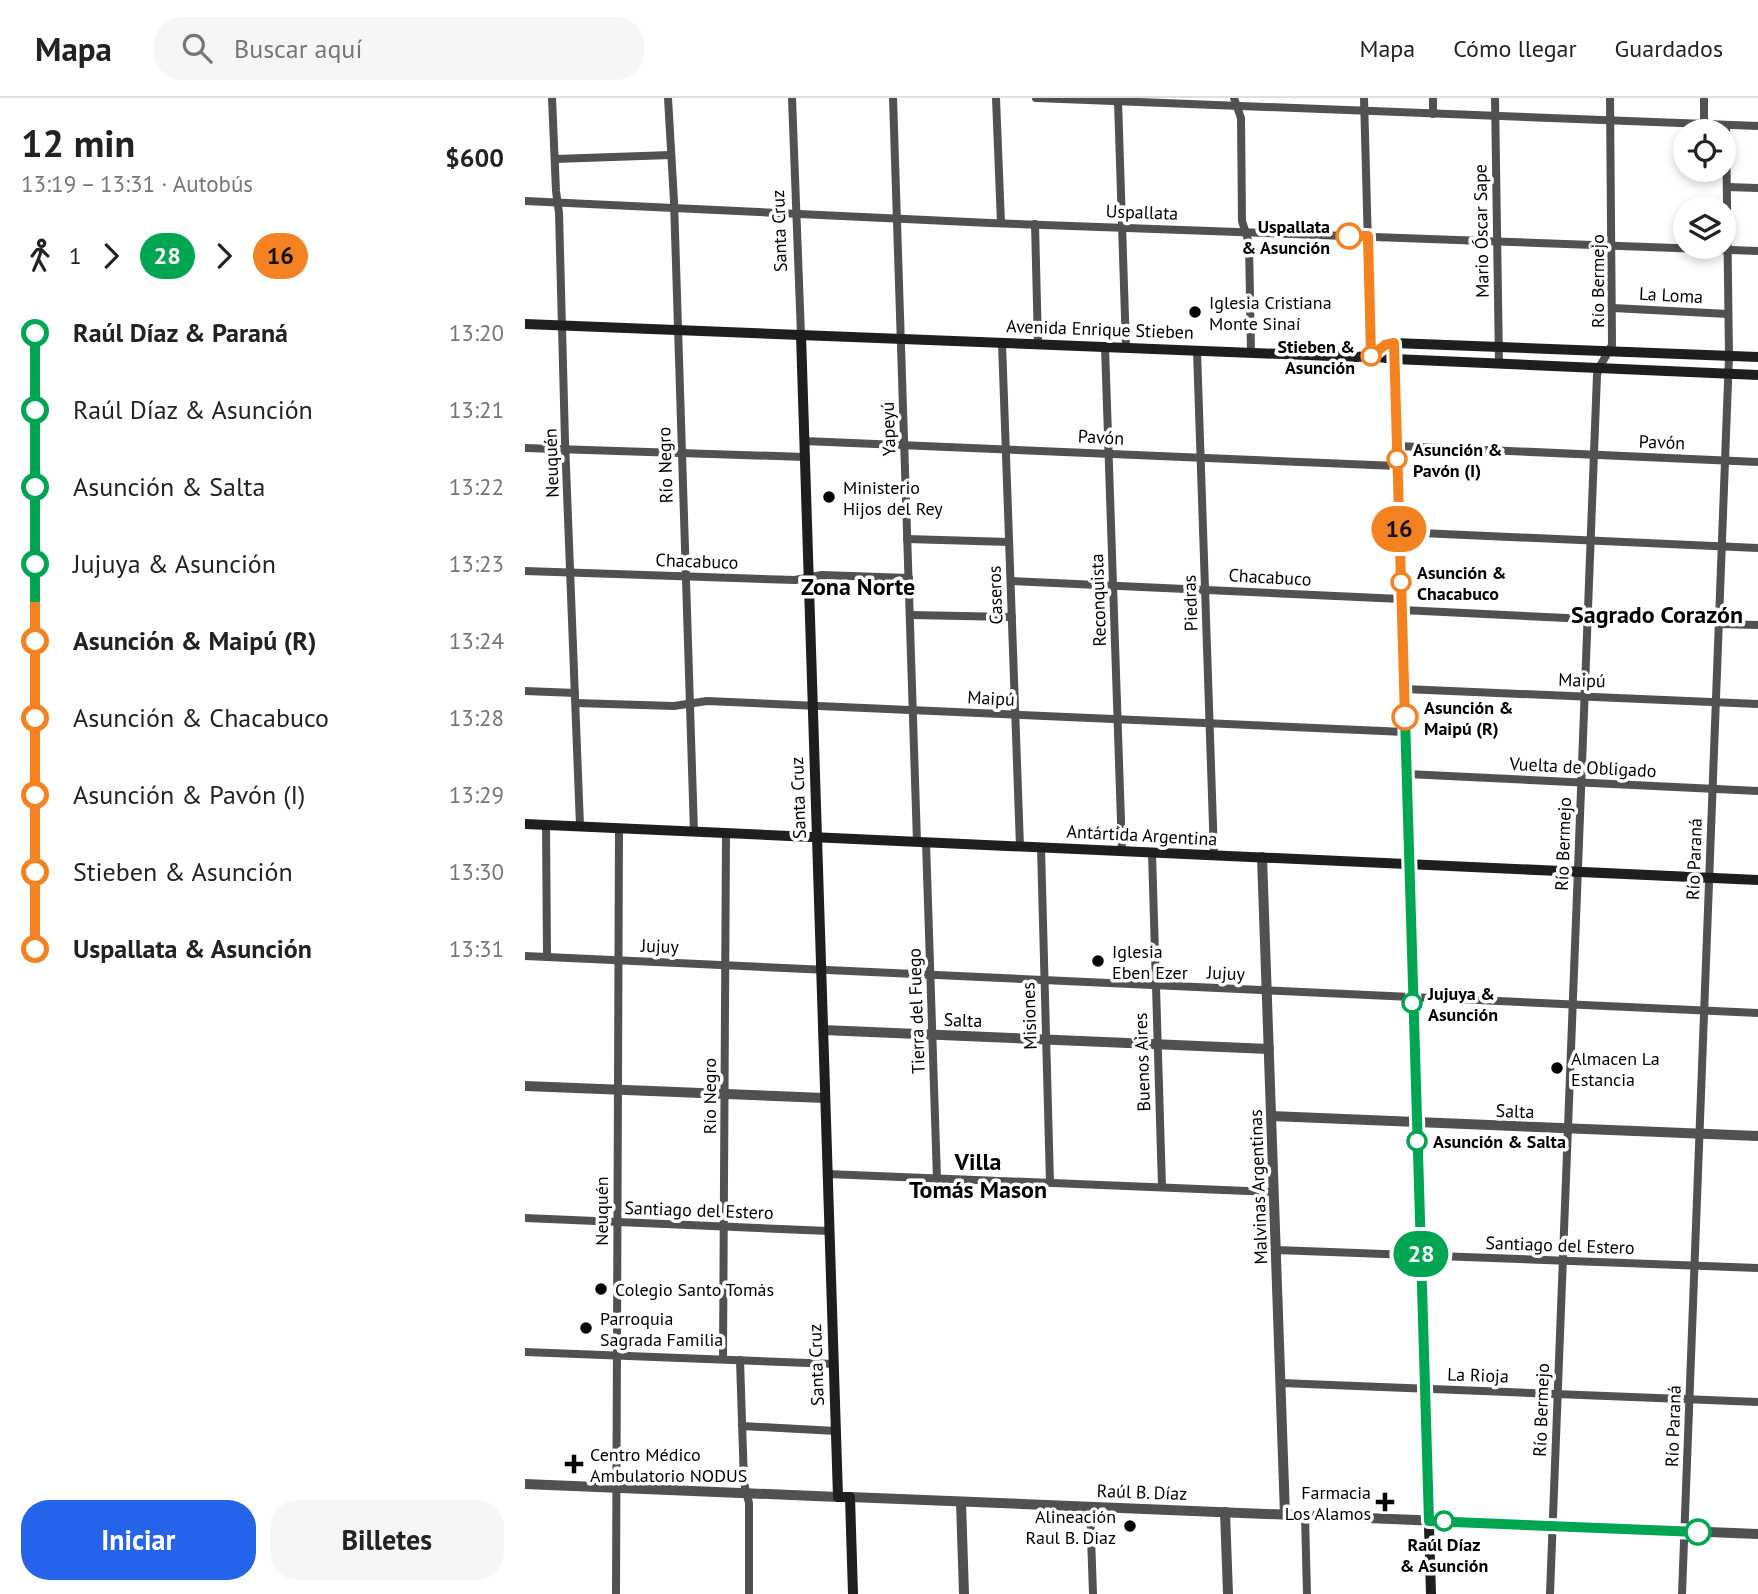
<!DOCTYPE html>
<html lang="es">
<meta charset="utf-8">
<style>
body{margin:0;font-family:"PT Sans",sans-serif;background:#f6f6f6;color:#222;height:100vh;display:flex;flex-direction:column;font-size:26px;white-space:nowrap}
*{box-sizing:border-box;margin:0}
p{font-size:23px;color:#767676}
.icon{flex:none;width:38px;height:38px;fill:none;stroke:currentColor;stroke-width:2;stroke-linecap:round;stroke-linejoin:round}
.map{position:relative;flex:1;overflow:hidden}
.drawer{display:flex;flex-direction:column;background:#fff;width:525px}
.drawer>*{flex:none}
.badge{padding:0 14px;border-radius:23px;font-size:24px;line-height:46px}
.buttons{position:absolute;left:1148px;top:21px;display:grid;gap:14px}
.buttons a{display:grid;place-items:center;width:63px;height:63px;border-radius:50%;background:#fff;box-shadow:0 4px 10px #0003;font-size:35px}
.map>.badge{position:absolute;translate:-50% -50%;box-shadow:0 0 0 4px #fff}
.legs{display:flex;align-items:center;gap:10px;height:77px;padding:0 21px;font-size:23px}
.legs p{margin-inline-start:auto}
.summary{display:flex;align-items:center;justify-content:space-between;height:119px;padding:0 21px}
h1{font-size:38px;font-weight:600;line-height:52px}
.primary-button{display:flex;gap:14px;margin-top:auto;padding:14px 21px}
.primary-button a{flex:1;height:80px;border-radius:28px;background:#2563eb;color:#fff;font-size:28px;font-weight:600;line-height:80px;text-align:center}
.primary-button a+a{background:#f6f6f6;color:#222}
ul{padding:0 21px;list-style:none}
li{display:flex;align-items:center;gap:24px;height:77px;font-size:26px}
li i{display:grid;place-items:center;width:10px;height:100%;margin:0 9px;background:currentColor}
li i::after{content:'';width:18px;height:18px;margin:-9px;border:5px solid;border-radius:50%;background:#fff}
li p{margin-inline-start:auto}
li:first-child i{background:linear-gradient(#0000 50%,currentColor 0)}
li:last-child i{background:linear-gradient(currentColor 50%,#0000 0)}
header{display:flex;align-items:center;gap:42px;box-sizing:border-box;height:98px;padding:0 35px;background:#fff;border-bottom:2px solid #e0e0e0}
header strong{font-size:33px}
nav{display:flex;gap:38px;margin-inline-start:auto;font-size:24px}
.search{width:490px;height:63px;background:#f6f6f6;display:flex;align-items:center;gap:18px;box-sizing:border-box;padding:0 24px;border-radius:28px;color:#767676;font-size:26px}
main{display:flex;flex:1;min-height:0}
.map>svg:first-child{display:block}
.lines{fill:none;stroke-linecap:round;stroke-linejoin:round}
.minor{stroke:#515151;stroke-width:8}
.tertiary{stroke:#515151;stroke-width:10}
.secondary{stroke:#1e1e1e;stroke-width:10}
.line-1-casing{stroke:#fff;stroke-width:16}
.line-2-casing{stroke:#fff;stroke-width:16}
.line-1{stroke:#00a651;stroke-width:10}
.line-2{stroke:#f58220;stroke-width:10}
.stop-2-dot{fill:#fff;stroke:#f58220;stroke-width:3.5}
.poi-dot{fill:#000;stroke:#fff;stroke-width:2.5}
.stop-1-dot{fill:#fff;stroke:#00a651;stroke-width:3.5}
.labels{text-anchor:middle;dominant-baseline:central;stroke-width:7;stroke-linejoin:round;paint-order:stroke}
.street-label{font-size:18px;fill:#000;stroke:#fff}
.stop-label{font-size:18px;font-weight:bold;fill:#000;stroke:#fff;text-anchor:start}
.poi-label{font-size:18px;fill:#000;stroke:#fff;text-anchor:start}
.district-label{font-size:24px;font-weight:bold;fill:#000;stroke:#fff}
</style>
<header>
<strong>Mapa</strong>
<div class="search"><svg class="icon" aria-label="search" viewBox="0 0 24 24"><circle cx="10" cy="10" r="6"/><path d="M15 15l6 6"/></svg>Buscar aquí</div>
<nav><a>Mapa</a><a>Cómo llegar</a><a>Guardados</a></nav>
</header>
<main>
<section class="drawer">
<div class="summary"><div><h1>12 min</h1><p>13:19 – 13:31 · Autobús</p></div><b>$600</b></div>
<div class="legs"><svg class="icon" aria-label="walk" viewBox="0 0 24 24"><circle cx="13" cy="4" r="2"/><path d="M13 8l-2 6 4 7M11 14l-3 7M7 12l3-4h3l4 4"/></svg>1<svg class="icon" aria-label="forward" viewBox="0 0 24 24"><path d="M9 5l7 7-7 7"/></svg><b class="badge" style="background:#00a651;color:#fff">28</b><svg class="icon" aria-label="forward" viewBox="0 0 24 24"><path d="M9 5l7 7-7 7"/></svg><b class="badge" style="background:#f58220;color:#111">16</b></div>
<ul>
<li><i style="color:#00a651"></i><b>Raúl Díaz &amp; Paraná</b><p>13:20</p></li>
<li><i style="color:#00a651"></i><span>Raúl Díaz &amp; Asunción</span><p>13:21</p></li>
<li><i style="color:#00a651"></i><span>Asunción &amp; Salta</span><p>13:22</p></li>
<li><i style="color:#00a651"></i><span>Jujuya &amp; Asunción</span><p>13:23</p></li>
<li><i style="color:#f58220"></i><b>Asunción &amp; Maipú (R)</b><p>13:24</p></li>
<li><i style="color:#f58220"></i><span>Asunción &amp; Chacabuco</span><p>13:28</p></li>
<li><i style="color:#f58220"></i><span>Asunción &amp; Pavón (I)</span><p>13:29</p></li>
<li><i style="color:#f58220"></i><span>Stieben &amp; Asunción</span><p>13:30</p></li>
<li><i style="color:#f58220"></i><b>Uspallata &amp; Asunción</b><p>13:31</p></li>
</ul>
<div class="primary-button"><a>Iniciar</a><a>Billetes</a></div>
</section>
<div class="map">
<svg width="1233" height="1496" viewBox="0 0 1233 1496">
<rect width="100%" height="100%" fill="#fff"/>
<g class="lines">
<g class="minor">
<path d="M 27,0 L 31,93 L 34,115 L 40,343 L 55,728"/>
<path d="M 143,0 L 149,103 L 169,734"/>
<path d="M 267,0 L 276,237"/>
<path d="M 368,0 L 392,744"/>
<path d="M 471,0 L 476,125"/>
<path d="M 511,0 L 1233,28"/>
<path d="M 709,0 L 716,20 L 717,123 L 724,145 L 726,255"/>
<path d="M 839,0 L 846,258"/>
<path d="M 908,0 L 908,16"/>
<path d="M 970,0 L 974,265"/>
<path d="M 1179,0 L 1179,26"/>
<path d="M 593,3 L 601,250"/>
<path d="M 30,61 L 146,57"/>
<path d="M 1202,89 L 1233,90"/>
<path d="M 0,103 L 465,125 L 1233,153"/>
<path d="M 510,126 L 513,246"/>
<path d="M 1088,210 L 1203,216"/>
<path d="M 477,245 L 495,749"/>
<path d="M 580,249 L 597,753"/>
<path d="M 672,253 L 689,757"/>
<path d="M 279,343 L 872,368"/>
<path d="M 872,348 L 1233,364"/>
<path d="M 0,350 L 280,359"/>
<path d="M 874,434 L 1233,450"/>
<path d="M 382,441 L 484,444"/>
<path d="M 0,473 L 270,482 L 297,477 L 384,480"/>
<path d="M 486,483 L 876,501"/>
<path d="M 877,512 L 1063,521"/>
<path d="M 385,517 L 487,519"/>
<path d="M 1194,526 L 1233,527"/>
<path d="M 879,591 L 1233,606"/>
<path d="M 0,593 L 50,595"/>
<path d="M 51,605 L 149,608 L 182,603 L 880,634"/>
<path d="M 882,676 L 1233,693"/>
<path d="M 21,727 L 22,859"/>
<path d="M 401,744 L 412,1081"/>
<path d="M 516,750 L 525,1085"/>
<path d="M 627,755 L 637,1089"/>
<path d="M 0,858 L 1233,915"/>
<path d="M 302,1076 L 749,1094"/>
<path d="M 0,1120 L 304,1133"/>
<path d="M 751,1152 L 1233,1170"/>
<path d="M 0,1254 L 309,1266"/>
<path d="M 198,1261 L 201,735"/>
<path d="M 215,1262 L 219,1385 L 224,1405 L 224,1496"/>
<path d="M 756,1285 L 1233,1304"/>
<path d="M 217,1328 L 311,1333"/>
<path d="M 565,1409 L 568,1496"/>
<path d="M 780,1418 L 782,1496"/>
<path d="M 91,1496 L 94,730"/>
<path d="M 1025,1496 L 1072,277 L 1074,270 L 1087,247 L 1085,0"/>
<path d="M 1157,1496 L 1204,258 L 1201,27"/>
</g>
<g class="tertiary">
<path d="M 737,759 L 760,1417"/>
<path d="M 298,932 L 744,951"/>
<path d="M 0,988 L 300,1000"/>
<path d="M 746,1018 L 1233,1038"/>
<path d="M 0,1386 L 313,1399"/>
<path d="M 325,1399 L 1233,1436"/>
<path d="M 436,1404 L 439,1496"/>
<path d="M 700,1414 L 703,1496"/>
</g>
<g class="secondary">
<path d="M 0,226 L 831,259 L 846,258 L 869,261 L 1233,277"/>
<path d="M 276,237 L 313,1399 L 325,1399 L 328,1496"/>
<path d="M 869,245 L 906,1496"/>
<path d="M 846,258 L 860,247 L 869,245 L 1233,259"/>
<path d="M 0,726 L 1233,782"/>
</g>
</g>
<g class="lines">
<defs>
<path id="line-1" d="M 880,619 L 904,1423 L 1173,1434"/>
<path id="line-2" d="M 824,138 L 843,138 L 846,258 L 860,247 L 869,245 L 880,619"/>
</defs>
<use href="#line-1" class="line-1-casing"/>
<use href="#line-2" class="line-2-casing"/>
<use href="#line-1" class="line-1"/>
<use href="#line-2" class="line-2"/>
</g>
<g class="stop-2-dot">
<circle cx="824" cy="138" r="12"/>
<circle cx="846" cy="258" r="9"/>
<circle cx="872" cy="361" r="9"/>
<circle cx="876" cy="484" r="9"/>
<circle cx="880" cy="619" r="12"/>
</g>
<g class="poi-dot">
<circle cx="670" cy="214" r="7"/>
<circle cx="304" cy="399" r="7"/>
<circle cx="573" cy="863" r="7"/>
<circle cx="1032" cy="970" r="7"/>
<circle cx="76" cy="1191" r="7"/>
<circle cx="61" cy="1230" r="7"/>
<path d="M45.5 1355.5h7v7h7v7h-7v7h-7v-7h-7v-7h7z"/>
<path d="M856.5 1393.5h7v7h7v7h-7v7h-7v-7h-7v-7h7z"/>
<circle cx="605" cy="1428" r="7"/>
</g>
<g class="stop-1-dot">
<circle cx="887" cy="905" r="9"/>
<circle cx="892" cy="1043" r="9"/>
<circle cx="919" cy="1423" r="9"/>
<circle cx="1173" cy="1434" r="12"/>
</g>
<g class="labels">
<g class="street-label">
<text transform="translate(617 114) rotate(2)">Uspallata</text>
<text transform="translate(254 133) rotate(-92)">Santa Cruz</text>
<text transform="translate(956 133) rotate(-91)">Mario Óscar Sape</text>
<text transform="translate(1072 183) rotate(-90)">Río Bermejo</text>
<text transform="translate(1146 197) rotate(3)">La Loma</text>
<text transform="translate(575 231) rotate(2)">Avenida Enrique Stieben</text>
<text transform="translate(363 331) rotate(-92)">Yapeyú</text>
<text transform="translate(576 339) rotate(3)">Pavón</text>
<text transform="translate(1137 344) rotate(2)">Pavón</text>
<text transform="translate(26 365) rotate(-92)">Neuquén</text>
<text transform="translate(140 367) rotate(-92)">Río Negro</text>
<text transform="translate(172 463) rotate(2)">Chacabuco</text>
<text transform="translate(745 479) rotate(3)">Chacabuco</text>
<text transform="translate(470 497) rotate(-92)">Caseros</text>
<text transform="translate(573 502) rotate(-92)">Reconquista</text>
<text transform="translate(665 505) rotate(-92)">Piedras</text>
<text transform="translate(1057 582) rotate(2)">Maipú</text>
<text transform="translate(466 600) rotate(3)">Maipú</text>
<text transform="translate(1058 669) rotate(3)">Vuelta de Obligado</text>
<text transform="translate(273 700) rotate(-92)">Santa Cruz</text>
<text transform="translate(617 737) rotate(3)">Antártida Argentina</text>
<text transform="translate(1038 746) rotate(-88)">Río Bermejo</text>
<text transform="translate(1169 761) rotate(-88)">Río Paraná</text>
<text transform="translate(135 848) rotate(2)">Jujuy</text>
<text transform="translate(701 875) rotate(3)">Jujuy</text>
<text transform="translate(391 913) rotate(-92)">Tierra del Fuego</text>
<text transform="translate(504 918) rotate(-92)">Misiones</text>
<text transform="translate(438 922) rotate(2)">Salta</text>
<text transform="translate(617 964) rotate(-92)">Buenos Aires</text>
<text transform="translate(184 998) rotate(-90)">Río Negro</text>
<text transform="translate(990 1013) rotate(2)">Salta</text>
<text transform="translate(733 1089) rotate(-92)">Malvinas Argentinas</text>
<text transform="translate(174 1112) rotate(2)">Santiago del Estero</text>
<text transform="translate(76 1113) rotate(-90)">Neuquén</text>
<text transform="translate(1035 1147) rotate(2)">Santiago del Estero</text>
<text transform="translate(291 1267) rotate(-92)">Santa Cruz</text>
<text transform="translate(953 1277) rotate(2)">La Rioja</text>
<text transform="translate(1016 1312) rotate(-88)">Río Bermejo</text>
<text transform="translate(1148 1328) rotate(-88)">Río Paraná</text>
<text transform="translate(617 1394) rotate(2)">Raúl B. Díaz</text>
</g>
<g class="stop-label">
<text x="805" y="128" text-anchor="end">Uspallata<tspan x="805" dy="21">&amp; Asunción</tspan></text>
<text x="830" y="248" text-anchor="end">Stieben &amp;<tspan x="830" dy="21">Asunción</tspan></text>
<text x="888" y="351">Asunción &amp;<tspan x="888" dy="21">Pavón (I)</tspan></text>
<text x="892" y="474">Asunción &amp;<tspan x="892" dy="21">Chacabuco</tspan></text>
<text x="899" y="609">Asunción &amp;<tspan x="899" dy="21">Maipú (R)</tspan></text>
<text x="903" y="895">Jujuya &amp;<tspan x="903" dy="21">Asunción</tspan></text>
<text x="908" y="1043">Asunción &amp; Salta</text>
<text x="919" y="1446" text-anchor="middle">Raúl Díaz<tspan x="919" dy="21">&amp; Asunción</tspan></text>
</g>
<g class="poi-label">
<text x="684" y="204">Iglesia Cristiana<tspan x="684" dy="21">Monte Sinaí</tspan></text>
<text x="318" y="389">Ministerio<tspan x="318" dy="21">Hijos del Rey</tspan></text>
<text x="587" y="853">Iglesia<tspan x="587" dy="21">Eben Ezer</tspan></text>
<text x="1046" y="960">Almacen La<tspan x="1046" dy="21">Estancia</tspan></text>
<text x="90" y="1191">Colegio Santo Tomás</text>
<text x="75" y="1220">Parroquia<tspan x="75" dy="21">Sagrada Familia</tspan></text>
<text x="65" y="1356">Centro Médico<tspan x="65" dy="21">Ambulatorio NODUS</tspan></text>
<text x="846" y="1394" text-anchor="end">Farmacia<tspan x="846" dy="21">Los Alamos</tspan></text>
<text x="591" y="1418" text-anchor="end">Alineación<tspan x="591" dy="21">Raul B. Diaz</tspan></text>
</g>
<g class="district-label">
<text x="333" y="488">Zona Norte</text>
<text x="1132" y="516">Sagrado Corazón</text>
<text x="453" y="1063">Villa<tspan x="453" dy="28">Tomás Mason</tspan></text>
</g>
</g>
</svg>
<div class="buttons">
<a><svg class="icon" aria-label="locate" viewBox="0 0 24 24"><circle cx="12" cy="12" r="6"/><path d="M12 2v4M12 18v4M2 12h4M18 12h4"/></svg></a>
<a><svg class="icon" aria-label="layers" viewBox="0 0 24 24"><path d="M12 4l9 5-9 5-9-5zM3 14l9 5 9-5"/></svg></a>
</div>
<b class="badge" style="left:896px;top:1156px;background:#00a651;color:#fff">28</b>
<b class="badge" style="left:874px;top:431px;background:#f58220;color:#111">16</b>
</div>
</main>
